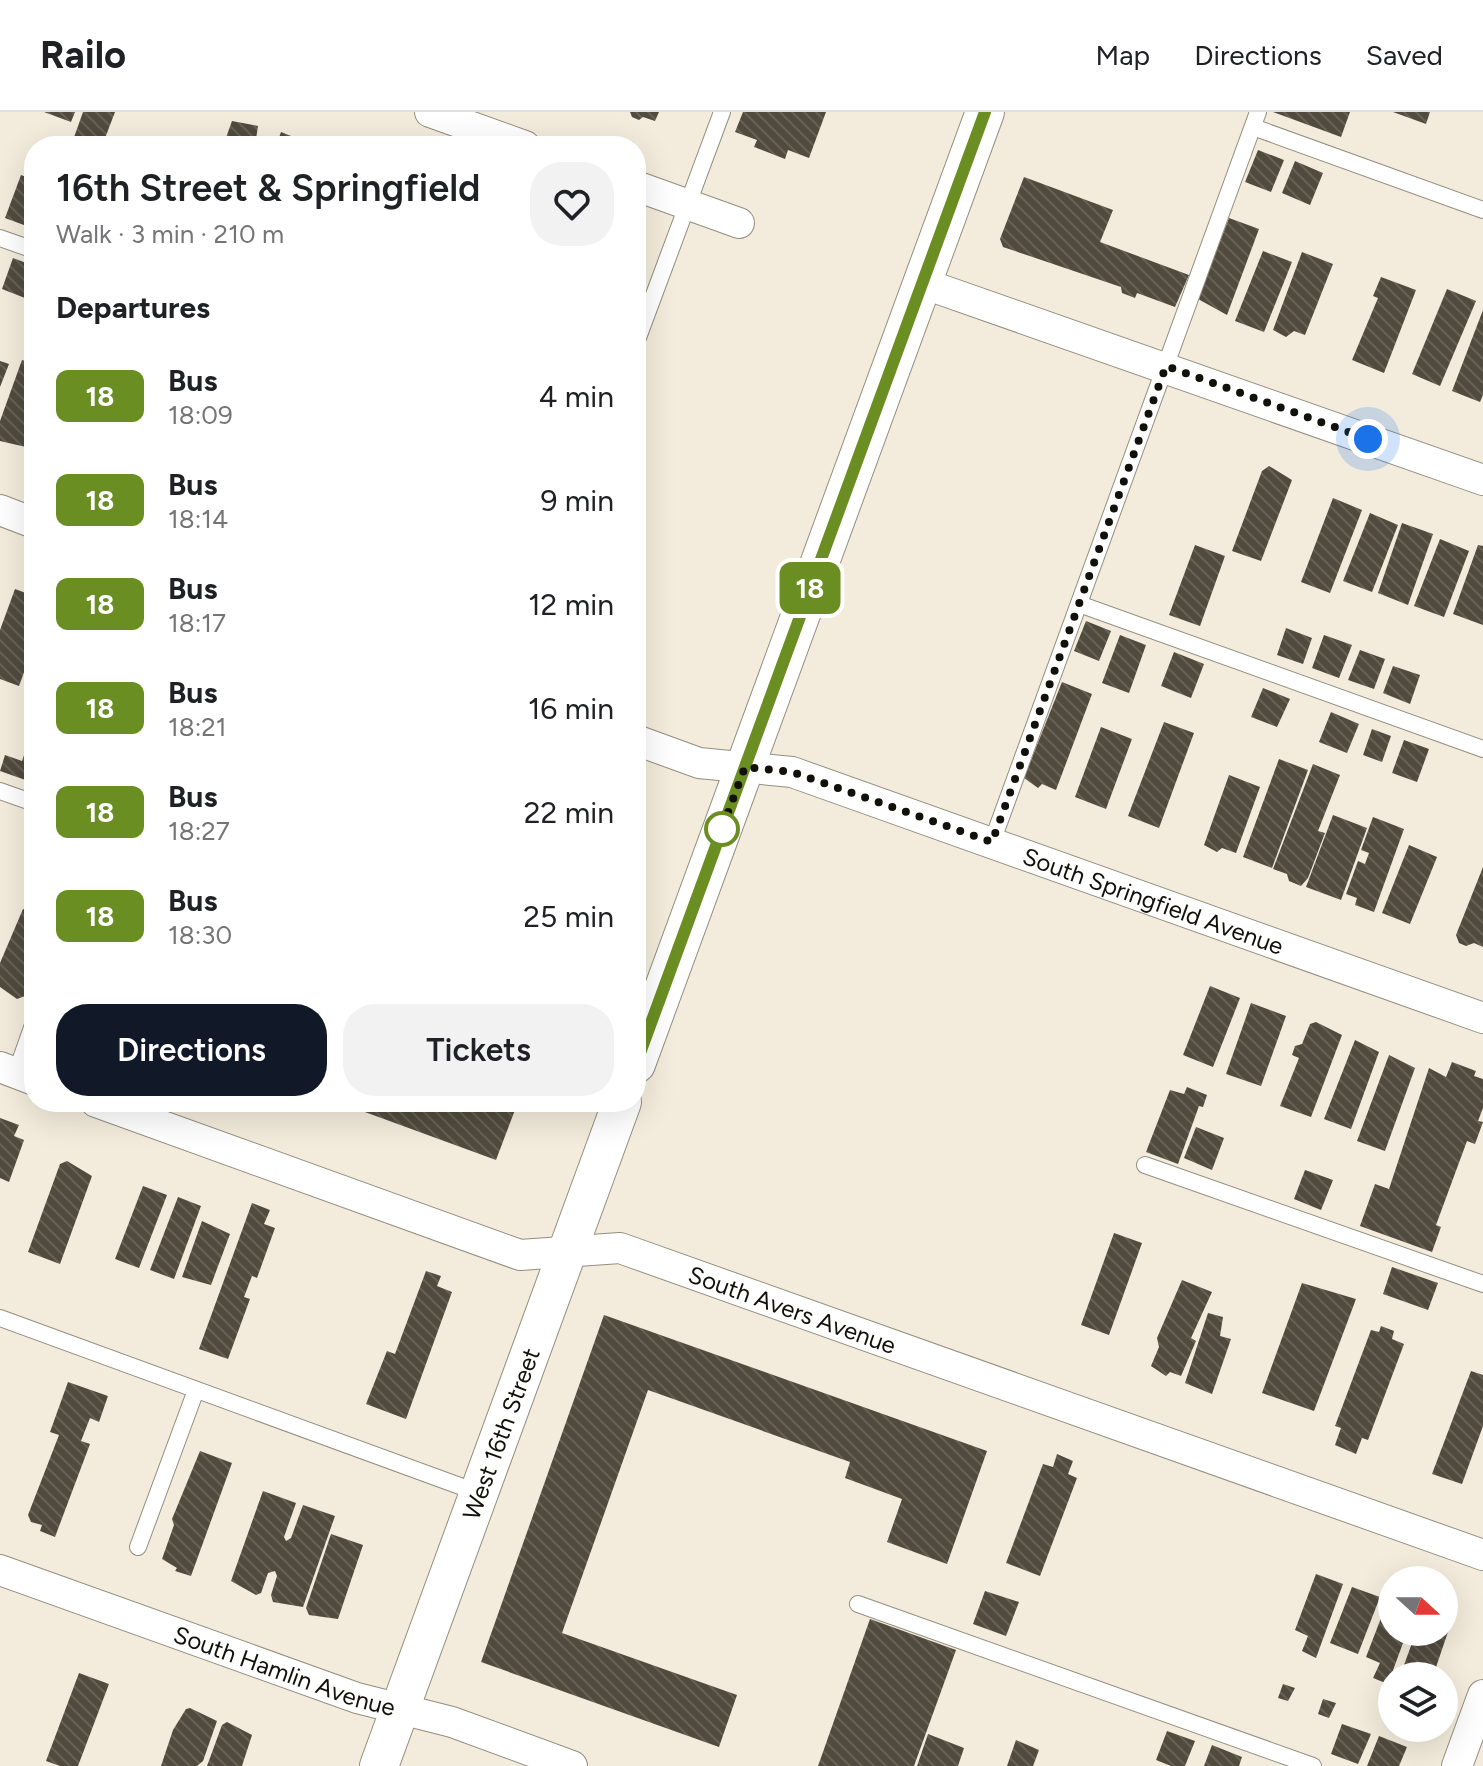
<!DOCTYPE html>
<meta charset="utf-8">
<style>
body{margin:0;font-family:Figtree,sans-serif;background:#f2f2f2;color:#202124;height:100vh;display:flex;flex-direction:column;font-size:30px;white-space:nowrap}
*{box-sizing:border-box;margin:0}
p{font-size:26px;color:#757577}
.icon{flex:none;width:44px;height:44px;fill:none;stroke:currentColor;stroke-width:2;stroke-linecap:round;stroke-linejoin:round}
.map{position:relative;flex:1;overflow:hidden}
.side{position:absolute;left:24px;top:24px;width:622px;height:976px;display:flex;flex-direction:column;background:#fff;border-radius:32px;box-shadow:0 8px 32px #0002}
.side>*{flex:none}
.badge{padding:0 16px;border-radius:12px;font-size:28px;line-height:52px}
.needle{width:52px;rotate:111deg}
.buttons{position:absolute;left:1378px;top:1454px;display:grid;gap:16px}
.buttons a{display:grid;place-items:center;width:80px;height:80px;border-radius:50%;background:#fff;box-shadow:0 8px 32px #0002;font-size:40px}
.you{position:absolute;width:40px;height:40px;margin:-20px;border:6px solid #fff;border-radius:50%;background:#1a73e8;box-shadow:0 0 0 12px #1a73e833}
.map>.badge{position:absolute;translate:-50% -50%;box-shadow:0 0 0 4px #fff}
h2{padding:0 32px;font-size:30px;line-height:72px}
.round{display:grid;place-items:center;flex:none;width:84px;height:84px;border-radius:32px;background:#f2f2f2}
.headline{display:flex;align-items:center;justify-content:space-between;height:136px;padding:0 32px}
h1{font-size:38px;font-weight:600;line-height:60px}
.action{display:flex;gap:16px;margin-top:auto;padding:16px 32px}
.action a{flex:1;height:92px;border-radius:32px;background:#111827;color:#fff;font-size:32px;font-weight:600;line-height:92px;text-align:center}
.action a+a{background:#f2f2f2;color:#202124}
ul{padding:0;list-style:none}
li{display:flex;align-items:center;gap:24px;height:104px;padding:0 32px}
li div{flex:1}
li b{display:block;font-size:30px}
li em{font-style:normal}
li .badge{min-width:88px;font-weight:700;text-align:center}
header{display:flex;align-items:center;gap:48px;box-sizing:border-box;height:112px;padding:0 40px;background:#fff;border-bottom:2px solid #e0e0e0}
header strong{font-size:38px}
nav{display:flex;gap:44px;margin-inline-start:auto;font-size:28px}
.map>svg:first-child{display:block}
.building{fill:url(#building-back-hatch)}
.lines{fill:none;stroke-linecap:round;stroke-linejoin:round}
.service-casing{stroke:#948e7f;stroke-width:18}
.minor-casing{stroke:#948e7f;stroke-width:32}
.tertiary-casing{stroke:#948e7f;stroke-width:40}
.service{stroke:#fff;stroke-width:16}
.minor{stroke:#fff;stroke-width:30}
.tertiary{stroke:#fff;stroke-width:38}
.line-casing{stroke:#fff;stroke-width:18}
.line{stroke:#6b8e23;stroke-width:12}
.walk{stroke:#12100a;stroke-width:8;stroke-dasharray:0 14.4}
.stop-dot{fill:#fff;stroke:#6b8e23;stroke-width:4}
.labels{text-anchor:middle;dominant-baseline:central;stroke-width:8;stroke-linejoin:round;paint-order:stroke}
.street-label{font-size:24px;fill:#12100a;stroke:#fff}
</style>
<header>
<strong>Railo</strong>
<nav><a>Map</a><a>Directions</a><a>Saved</a></nav>
</header>
<div class="map">
<svg width="1483" height="1654" viewBox="0 0 1483 1654">
<defs>
<pattern id="building-back-hatch" width="6" height="6" patternUnits="userSpaceOnUse" patternTransform="scale(2)"><rect width="6" height="6" fill="#514b3e"/><path d="M-1 5l2 2M0 0l6 6M5-1l2 2" fill="none" stroke="#666156"/></pattern>
</defs>
<rect width="100%" height="100%" fill="#f3ecdc"/>
<g class="building">
<path d="M 44,0 L 75,0 L 71,10 Z"/>
<path d="M 83,0 L 115,0 L 102,34 L 72,31 Z"/>
<path d="M 630,0 L 659,0 L 655,9 L 643,5 L 639,8 L 632,5 Z"/>
<path d="M 743,0 L 826,0 L 809,46 L 788,38 L 785,47 L 754,35 L 757,28 L 735,20 Z"/>
<path d="M 1273,0 L 1350,0 L 1341,25 Z"/>
<path d="M 1393,0 L 1430,0 L 1426,12 Z"/>
<path d="M 232,9 L 258,14 L 255,34 L 223,34 Z"/>
<path d="M 281,20 L 316,34 L 276,34 Z"/>
<path d="M 1258,38 L 1284,48 L 1271,80 L 1245,70 Z"/>
<path d="M 1295,49 L 1323,61 L 1310,93 L 1282,81 Z"/>
<path d="M 21,63 L 34,68 L 32,116 L 5,106 Z"/>
<path d="M 1024,65 L 1113,98 L 1100,130 L 1189,163 L 1175,195 L 1137,181 L 1135,186 L 1122,181 L 1121,175 L 1003,135 L 1000,127 Z"/>
<path d="M 1229,106 L 1259,117 L 1227,203 L 1198,187 Z"/>
<path d="M 1263,139 L 1292,150 L 1264,220 L 1235,209 Z"/>
<path d="M 1302,140 L 1333,152 L 1305,223 L 1294,219 L 1286,225 L 1273,218 Z"/>
<path d="M 13,146 L 34,154 L 34,177 L 30,188 L 2,177 Z"/>
<path d="M 636,149 L 646,153 L 636,180 Z"/>
<path d="M 1381,165 L 1416,178 L 1384,261 L 1352,248 L 1378,186 L 1373,184 Z"/>
<path d="M 1447,177 L 1476,189 L 1440,274 L 1412,262 Z"/>
<path d="M 1483,198 L 1483,283 L 1480,290 L 1452,279 Z"/>
<path d="M 22,248 L 34,252 L 34,312 L 26,335 L 0,329 L 0,309 Z"/>
<path d="M 0,249 L 9,252 L 0,275 Z"/>
<path d="M 1269,354 L 1292,368 L 1261,449 L 1232,439 L 1262,359 Z"/>
<path d="M 1333,386 L 1362,398 L 1330,481 L 1301,470 Z"/>
<path d="M 1370,401 L 1398,413 L 1372,480 L 1343,469 Z"/>
<path d="M 1402,411 L 1433,422 L 1408,493 L 1378,481 Z"/>
<path d="M 1440,427 L 1469,439 L 1444,505 L 1414,494 Z"/>
<path d="M 1195,433 L 1225,444 L 1200,514 L 1169,503 Z"/>
<path d="M 1478,433 L 1483,434 L 1483,513 L 1453,502 Z"/>
<path d="M 15,477 L 34,484 L 34,533 L 19,574 L 0,567 L 0,518 Z"/>
<path d="M 1086,509 L 1111,519 L 1099,549 L 1074,539 Z"/>
<path d="M 1286,516 L 1312,526 L 1303,552 L 1277,543 Z"/>
<path d="M 1120,523 L 1146,533 L 1129,581 L 1102,571 Z"/>
<path d="M 1324,523 L 1352,533 L 1339,566 L 1312,556 Z"/>
<path d="M 1360,538 L 1385,547 L 1374,577 L 1348,568 Z"/>
<path d="M 1174,540 L 1204,552 L 1191,586 L 1161,574 Z"/>
<path d="M 1393,554 L 1420,563 L 1410,592 L 1383,581 Z"/>
<path d="M 1062,570 L 1092,582 L 1056,678 L 1042,672 L 1038,676 L 1024,666 Z"/>
<path d="M 1263,576 L 1290,587 L 1277,615 L 1251,605 Z"/>
<path d="M 1331,600 L 1359,612 L 1347,641 L 1319,630 Z"/>
<path d="M 1164,610 L 1194,621 L 1159,716 L 1128,704 Z"/>
<path d="M 1101,615 L 1132,627 L 1106,697 L 1075,685 Z"/>
<path d="M 1372,617 L 1391,624 L 1382,650 L 1363,643 Z"/>
<path d="M 1404,628 L 1429,637 L 1417,670 L 1392,661 Z"/>
<path d="M 29,629 L 34,631 L 34,671 L 0,659 L 5,643 L 22,649 Z"/>
<path d="M 1279,647 L 1308,658 L 1272,756 L 1243,745 Z"/>
<path d="M 1313,652 L 1340,663 L 1318,719 L 1325,721 L 1308,766 L 1301,774 L 1289,769 L 1287,762 L 1273,757 Z"/>
<path d="M 1229,663 L 1260,675 L 1236,741 L 1222,736 L 1217,740 L 1204,733 Z"/>
<path d="M 1333,703 L 1367,716 L 1341,788 L 1306,775 Z"/>
<path d="M 1373,705 L 1404,717 L 1374,800 L 1355,793 L 1357,786 L 1346,782 L 1358,749 L 1365,752 L 1369,741 L 1361,738 Z"/>
<path d="M 1409,733 L 1437,745 L 1410,812 L 1382,801 Z"/>
<path d="M 1483,755 L 1483,835 L 1474,831 L 1466,834 L 1459,831 L 1456,823 Z"/>
<path d="M 23,797 L 34,801 L 34,860 L 25,884 L 17,887 L 0,875 L 0,851 Z"/>
<path d="M 1210,874 L 1240,886 L 1213,955 L 1183,943 Z"/>
<path d="M 1251,891 L 1286,904 L 1261,974 L 1226,962 Z"/>
<path d="M 1316,910 L 1342,923 L 1311,1005 L 1280,994 L 1299,946 L 1292,943 L 1295,934 L 1302,932 L 1310,912 Z"/>
<path d="M 1355,928 L 1379,940 L 1351,1017 L 1324,1007 Z"/>
<path d="M 1389,943 L 1415,956 L 1385,1039 L 1357,1029 Z"/>
<path d="M 1452,950 L 1476,959 L 1474,964 L 1483,967 L 1483,996 L 1478,1009 L 1483,1010 L 1475,1032 L 1467,1029 L 1436,1113 L 1441,1115 L 1432,1140 L 1360,1114 L 1375,1072 L 1389,1077 L 1429,956 L 1446,965 Z"/>
<path d="M 1187,975 L 1207,983 L 1203,995 L 1199,994 L 1178,1052 L 1146,1040 L 1170,978 L 1184,982 Z"/>
<path d="M 356,990 L 518,990 L 496,1048 L 354,996 Z"/>
<path d="M 0,1006 L 19,1013 L 14,1024 L 24,1028 L 9,1070 L 0,1066 Z"/>
<path d="M 1196,1015 L 1224,1026 L 1212,1058 L 1184,1046 Z"/>
<path d="M 67,1049 L 92,1064 L 60,1152 L 28,1140 L 60,1052 Z"/>
<path d="M 1305,1058 L 1333,1068 L 1321,1098 L 1294,1087 Z"/>
<path d="M 143,1074 L 167,1083 L 139,1156 L 115,1147 Z"/>
<path d="M 178,1085 L 201,1094 L 174,1167 L 150,1158 Z"/>
<path d="M 252,1091 L 270,1098 L 264,1112 L 275,1116 L 257,1166 L 252,1164 L 244,1185 L 250,1187 L 228,1247 L 199,1237 Z"/>
<path d="M 202,1109 L 230,1122 L 211,1173 L 182,1165 Z"/>
<path d="M 1114,1121 L 1142,1131 L 1109,1223 L 1081,1213 Z"/>
<path d="M 1392,1155 L 1438,1171 L 1428,1198 L 1383,1182 Z"/>
<path d="M 426,1159 L 441,1164 L 437,1174 L 452,1180 L 406,1307 L 366,1292 L 387,1239 L 395,1242 Z"/>
<path d="M 1182,1168 L 1212,1180 L 1191,1226 L 1196,1229 L 1181,1264 L 1170,1260 L 1166,1264 L 1151,1254 L 1159,1235 L 1157,1226 Z"/>
<path d="M 1302,1171 L 1356,1187 L 1314,1299 L 1262,1281 Z"/>
<path d="M 1208,1201 L 1223,1205 L 1220,1224 L 1231,1227 L 1212,1282 L 1185,1271 Z"/>
<path d="M 604,1203 L 987,1339 L 947,1452 L 887,1430 L 902,1387 L 845,1366 L 850,1350 L 648,1278 L 562,1521 L 737,1583 L 719,1635 L 481,1550 Z"/>
<path d="M 1381,1214 L 1394,1219 L 1392,1227 L 1404,1232 L 1368,1328 L 1362,1326 L 1356,1342 L 1335,1333 L 1341,1316 L 1335,1314 L 1371,1218 L 1379,1220 Z"/>
<path d="M 1471,1259 L 1483,1263 L 1483,1314 L 1462,1372 L 1432,1362 Z"/>
<path d="M 68,1270 L 108,1284 L 99,1310 L 90,1306 L 81,1329 L 90,1332 L 55,1425 L 40,1419 L 42,1413 L 31,1410 L 28,1403 L 59,1323 L 50,1320 Z"/>
<path d="M 200,1339 L 232,1351 L 191,1464 L 175,1459 L 177,1456 L 162,1447 L 174,1413 L 172,1407 Z"/>
<path d="M 1057,1342 L 1073,1349 L 1068,1362 L 1077,1366 L 1040,1464 L 1006,1451 L 1043,1352 L 1053,1355 Z"/>
<path d="M 263,1379 L 296,1391 L 284,1425 L 286,1429 L 291,1426 L 303,1393 L 335,1404 L 303,1495 L 273,1490 L 271,1483 L 277,1464 L 275,1459 L 268,1461 L 261,1481 L 256,1483 L 231,1469 Z"/>
<path d="M 331,1422 L 363,1433 L 338,1507 L 309,1503 L 306,1496 Z"/>
<path d="M 1316,1462 L 1343,1472 L 1316,1546 L 1302,1539 L 1308,1524 L 1295,1518 Z"/>
<path d="M 1352,1475 L 1380,1485 L 1358,1542 L 1330,1531 Z"/>
<path d="M 985,1479 L 1019,1490 L 1006,1524 L 973,1512 Z"/>
<path d="M 1388,1488 L 1392,1489 L 1392,1520 L 1407,1520 L 1388,1572 L 1373,1566 L 1380,1551 L 1366,1545 Z"/>
<path d="M 870,1507 L 956,1538 L 914,1654 L 818,1654 Z"/>
<path d="M 1444,1508 L 1451,1511 L 1433,1564 L 1400,1564 L 1416,1520 L 1444,1520 Z"/>
<path d="M 79,1561 L 109,1572 L 78,1654 L 60,1654 L 46,1649 Z"/>
<path d="M 1283,1572 L 1295,1576 L 1288,1589 L 1278,1586 Z"/>
<path d="M 1323,1587 L 1336,1591 L 1329,1606 L 1318,1602 Z"/>
<path d="M 190,1596 L 217,1609 L 203,1649 L 197,1654 L 161,1654 L 173,1618 L 186,1597 Z"/>
<path d="M 227,1610 L 252,1623 L 242,1654 L 207,1654 L 222,1613 Z"/>
<path d="M 1342,1612 L 1371,1622 L 1358,1652 L 1331,1642 Z"/>
<path d="M 1167,1619 L 1195,1629 L 1185,1654 L 1171,1654 L 1156,1648 Z"/>
<path d="M 928,1622 L 964,1636 L 958,1654 L 917,1654 Z"/>
<path d="M 1379,1624 L 1407,1635 L 1399,1654 L 1367,1654 Z"/>
<path d="M 1016,1628 L 1039,1638 L 1033,1654 L 1007,1654 Z"/>
<path d="M 1212,1633 L 1242,1645 L 1239,1654 L 1204,1654 Z"/>
</g>
<g class="lines">
<defs>
<g id="service">
<path d="M 1253,15 L 1483,98"/>
<path d="M 0,126 L 34,138"/>
<path d="M 636,231 L 722,0"/>
<path d="M 1079,492 L 1483,637"/>
<path d="M 0,679 L 34,691"/>
<path d="M 992,730 L 1258,0"/>
<path d="M 16,961 L 34,910"/>
<path d="M 1145,1053 L 1483,1172"/>
<path d="M 0,1206 L 479,1381"/>
<path d="M 138,1435 L 196,1278"/>
<path d="M 858,1492 L 1313,1654"/>
</g>
<g id="minor">
<path d="M 430,0 L 525,34"/>
<path d="M 636,74 L 739,111"/>
<path d="M 922,171 L 1483,368"/>
<path d="M 0,398 L 34,411"/>
<path id="s1" d="M 636,628 L 699,651 L 792,660 L 1483,906"/>
<path d="M 0,955 L 34,968"/>
<path id="s2" d="M 96,990 L 520,1143 L 620,1136 L 1483,1443"/>
<path id="s3" d="M 0,1458 L 357,1586 L 452,1610 L 572,1654"/>
<path d="M 1457,1654 L 1483,1583"/>
</g>
<g id="tertiary">
<path d="M 636,952 L 985,0"/>
<path id="s4" d="M 379,1654 L 622,990"/>
</g>
</defs>
<use href="#service" class="service-casing"/>
<use href="#minor" class="minor-casing"/>
<use href="#tertiary" class="tertiary-casing"/>
<use href="#service" class="service"/>
<use href="#minor" class="minor"/>
<use href="#tertiary" class="tertiary"/>
</g>
<g class="lines">
<defs>
<path id="line" d="M 636,952 L 985,0"/>
</defs>
<use href="#line" class="line-casing"/>
<use href="#line" class="line"/>
<path class="walk" d="M 722,717 L 720,722 L 745,655 L 792,660 L 992,730 L 1166,254 L 1368,327"/>
</g>
<circle class="stop-dot" cx="722" cy="717" r="16"/>
<g class="labels">
<g class="street-label">
<text stroke="none"><textPath href="#s1" startOffset="544">South Springfield Avenue</textPath></text>
<text stroke="none"><textPath href="#s2" startOffset="734">South Avers Avenue</textPath></text>
<text stroke="none"><textPath href="#s4" startOffset="354">West 16th Street</textPath></text>
<text stroke="none"><textPath href="#s3" startOffset="302">South Hamlin Avenue</textPath></text>
</g>
</g>
</svg>
<div class="buttons">
<a><svg class="needle" viewBox="-14 -14 28 28"><path d="M0-13l5 13h-10z" fill="#e53935"/><path d="M0 13l5-13h-10z" fill="#757577"/></svg></a>
<a><svg class="icon" aria-label="layers" viewBox="0 0 24 24"><path d="M12 4l9 5-9 5-9-5zM3 14l9 5 9-5"/></svg></a>
</div>
<div class="you" style="left:1368px;top:327px"></div>
<b class="badge" style="left:810px;top:476px;background:#6b8e23;color:#fff">18</b>
<section class="side">
<div class="headline"><div><h1>16th Street &amp; Springfield</h1><p>Walk · 3 min · 210 m</p></div><a class="round"><svg class="icon" aria-label="heart" viewBox="0 0 24 24"><path d="M12 20l-8-8c-3-5 5-10 8-4 3-6 11-1 8 4z"/></svg></a></div>
<h2>Departures</h2>
<ul>
<li><span class="badge" style="background:#6b8e23;color:#fff">18</span><div><b>Bus</b><p>18:09</p></div><em>4 min</em></li>
<li><span class="badge" style="background:#6b8e23;color:#fff">18</span><div><b>Bus</b><p>18:14</p></div><em>9 min</em></li>
<li><span class="badge" style="background:#6b8e23;color:#fff">18</span><div><b>Bus</b><p>18:17</p></div><em>12 min</em></li>
<li><span class="badge" style="background:#6b8e23;color:#fff">18</span><div><b>Bus</b><p>18:21</p></div><em>16 min</em></li>
<li><span class="badge" style="background:#6b8e23;color:#fff">18</span><div><b>Bus</b><p>18:27</p></div><em>22 min</em></li>
<li><span class="badge" style="background:#6b8e23;color:#fff">18</span><div><b>Bus</b><p>18:30</p></div><em>25 min</em></li>
</ul>
<div class="action"><a>Directions</a><a>Tickets</a></div>
</section>
</div>
